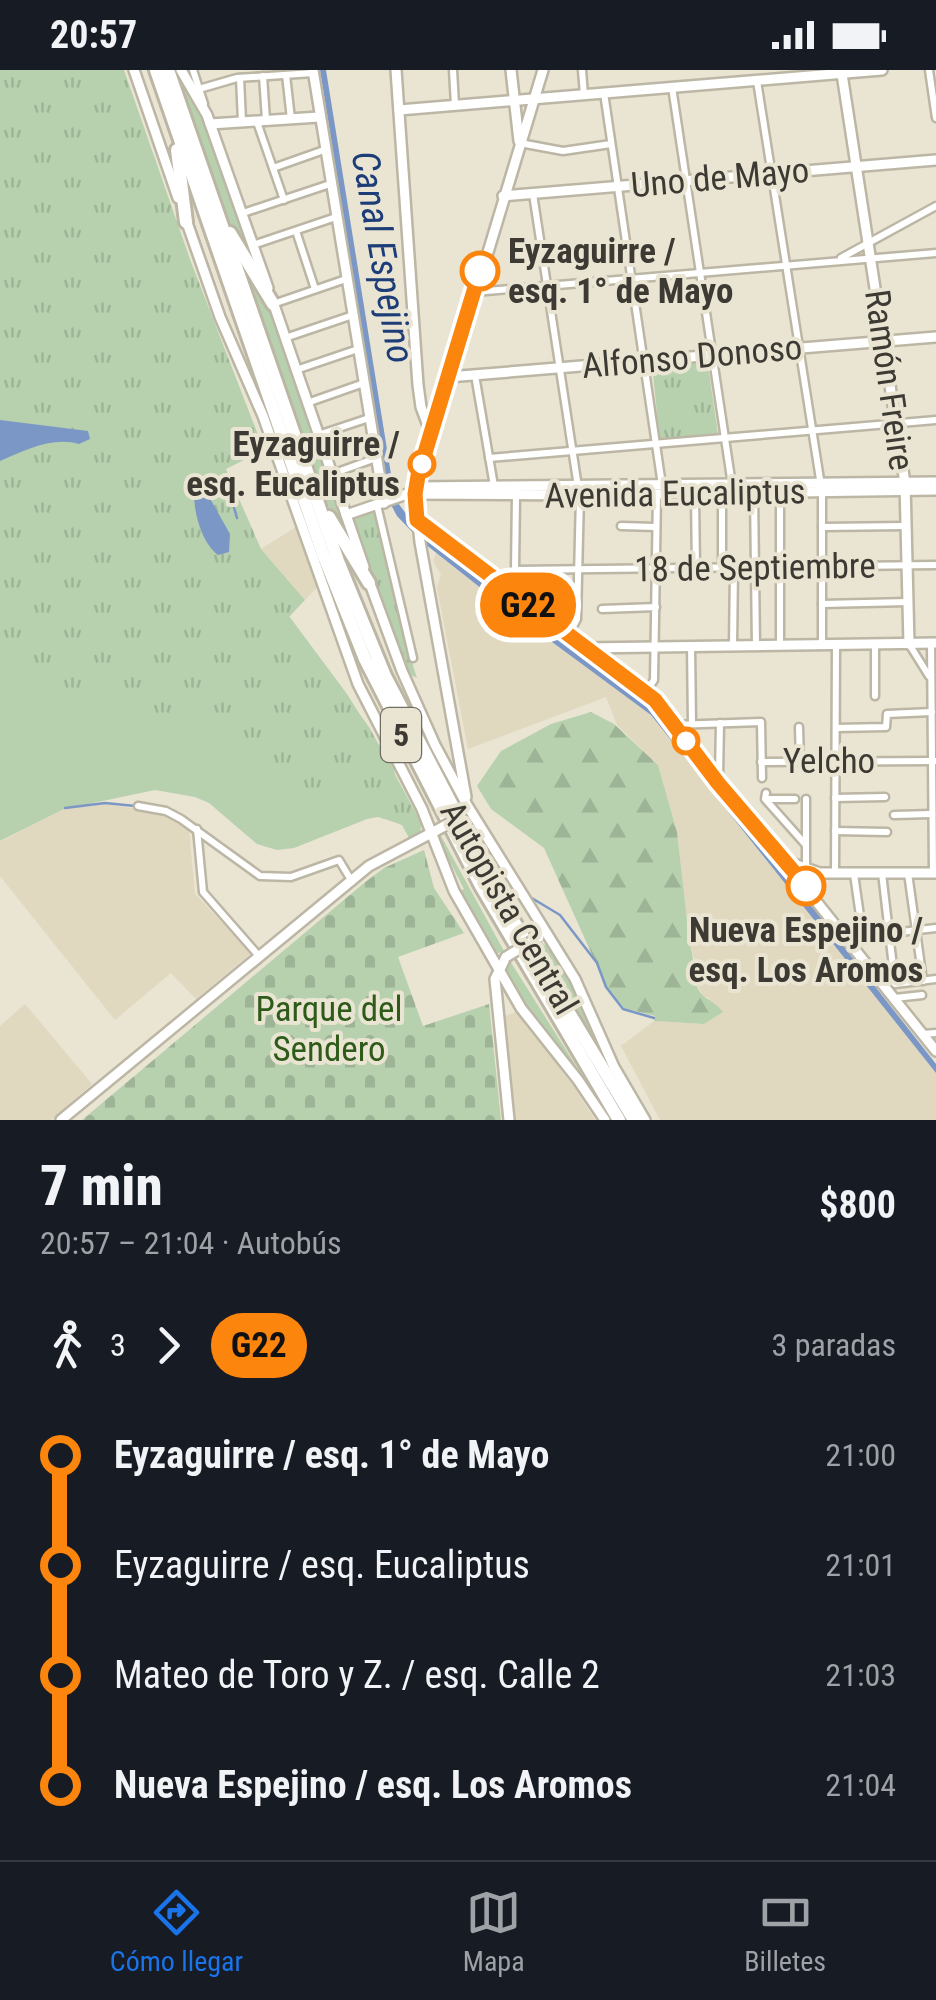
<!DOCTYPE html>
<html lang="es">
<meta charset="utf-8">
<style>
body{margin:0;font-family:"Roboto Condensed",sans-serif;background:#242831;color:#f1f3f6;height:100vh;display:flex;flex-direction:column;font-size:38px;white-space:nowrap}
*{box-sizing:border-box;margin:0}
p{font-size:32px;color:#9ea1a6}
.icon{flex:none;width:55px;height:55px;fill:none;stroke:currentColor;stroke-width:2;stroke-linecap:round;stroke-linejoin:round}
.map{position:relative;height:1050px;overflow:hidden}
.panel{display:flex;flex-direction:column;background:#171b24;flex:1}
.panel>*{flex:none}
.badge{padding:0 20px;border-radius:32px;font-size:35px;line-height:65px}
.map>.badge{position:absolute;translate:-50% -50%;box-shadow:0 0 0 5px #fff}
.legs{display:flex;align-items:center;gap:15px;height:110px;padding:0 40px;font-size:32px}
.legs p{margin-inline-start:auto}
.summary{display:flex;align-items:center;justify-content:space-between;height:170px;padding:0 40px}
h1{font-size:55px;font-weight:800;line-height:75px}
ul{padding:0 40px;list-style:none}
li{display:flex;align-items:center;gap:35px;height:110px;font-size:38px}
li i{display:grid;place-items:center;width:15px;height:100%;margin:0 12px;background:currentColor}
li i::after{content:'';width:25px;height:25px;margin:-12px;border:8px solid;border-radius:50%;background:#171b24}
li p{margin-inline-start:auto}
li:first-child i{background:linear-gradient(#0000 50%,currentColor 0)}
li:last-child i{background:linear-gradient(currentColor 50%,#0000 0)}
.status{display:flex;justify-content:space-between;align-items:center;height:70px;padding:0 50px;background:#171b24;direction:ltr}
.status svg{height:28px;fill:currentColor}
.tab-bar{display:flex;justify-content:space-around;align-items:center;height:140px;border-top:2px solid #363941;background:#171b24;font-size:28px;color:#9ea1a6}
.tab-bar a{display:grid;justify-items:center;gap:5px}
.tab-bar .current{color:#1a73e8}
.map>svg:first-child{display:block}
.built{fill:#e1d8c0}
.grass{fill:#b7d1ae}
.forest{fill:url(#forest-firs)}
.cemetery{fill:url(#cemetery-stones)}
.park{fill:url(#park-tufts)}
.water{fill:#7b97c6}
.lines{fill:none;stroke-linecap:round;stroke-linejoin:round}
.stream{stroke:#7b97c6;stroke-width:2.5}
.street-casing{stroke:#bcb6a5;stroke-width:11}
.secondary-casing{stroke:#bcb6a5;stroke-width:14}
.highway-casing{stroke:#bcb6a5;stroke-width:18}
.street{stroke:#fff;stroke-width:6}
.secondary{stroke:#fff;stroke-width:9}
.highway{stroke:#fff;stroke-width:12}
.secondary-bridge-casing{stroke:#bcb6a5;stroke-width:14;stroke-linecap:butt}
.secondary-bridge{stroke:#fff;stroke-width:9}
.line-1-casing{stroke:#fff;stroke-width:22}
.line-1{stroke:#fc850d;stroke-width:15}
.stop-1-dot{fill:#fff;stroke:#fc850d;stroke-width:5}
.labels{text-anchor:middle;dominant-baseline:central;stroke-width:8;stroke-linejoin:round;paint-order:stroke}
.shield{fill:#eae4d3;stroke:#706d63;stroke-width:2.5}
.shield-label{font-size:32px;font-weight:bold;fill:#3c3a33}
.street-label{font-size:35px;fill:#3c3a33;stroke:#eae4d3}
.stop-label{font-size:35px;font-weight:bold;fill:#3c3a33;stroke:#eae4d3;text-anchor:start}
.park-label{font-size:35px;fill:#2e5b1a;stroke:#eae4d3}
.water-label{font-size:38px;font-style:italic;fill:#1c3d77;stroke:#eae4d3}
</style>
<div class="status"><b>20:57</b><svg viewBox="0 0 49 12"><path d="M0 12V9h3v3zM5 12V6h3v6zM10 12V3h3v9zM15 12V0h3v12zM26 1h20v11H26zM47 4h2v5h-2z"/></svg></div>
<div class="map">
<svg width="936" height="1050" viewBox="0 0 936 1050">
<defs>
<pattern id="forest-firs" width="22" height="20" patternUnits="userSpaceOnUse" patternTransform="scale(2.5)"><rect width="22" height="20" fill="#b7d1ae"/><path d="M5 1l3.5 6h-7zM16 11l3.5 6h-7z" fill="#9eb496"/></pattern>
<pattern id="cemetery-stones" width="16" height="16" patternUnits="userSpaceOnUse" patternTransform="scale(2.5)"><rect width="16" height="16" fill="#b7d1ae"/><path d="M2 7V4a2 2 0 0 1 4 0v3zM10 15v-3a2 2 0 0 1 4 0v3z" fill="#9eb496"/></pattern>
<pattern id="park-tufts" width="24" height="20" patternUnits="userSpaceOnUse" patternTransform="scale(2.5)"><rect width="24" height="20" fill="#b7d1ae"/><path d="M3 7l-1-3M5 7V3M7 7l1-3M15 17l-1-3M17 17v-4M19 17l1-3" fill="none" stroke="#9eb496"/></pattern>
</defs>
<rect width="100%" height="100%" fill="#eae4d3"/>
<g class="built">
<path d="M 296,457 L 318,516 L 305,530 L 261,479 Z"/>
<path d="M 436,483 L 506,538 L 651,645 L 936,1003 L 936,1050 L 660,1050 L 621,976 L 654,951 L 704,954 L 709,928 L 703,926 L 693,908 L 696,894 L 690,876 L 677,762 L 658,695 L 617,655 L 606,627 L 468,679 L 437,518 L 441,505 L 433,491 Z"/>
<path d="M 98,733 L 165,743 L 189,759 L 195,824 L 251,883 L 196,929 L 171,903 L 115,950 L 0,806 L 0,772 L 64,739 Z"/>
<path d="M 25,934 L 92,1014 L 51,1050 L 0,1050 L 0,956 Z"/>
<path d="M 517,942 L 574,1017 L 595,1050 L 516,1050 L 504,946 Z"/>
</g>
<g class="grass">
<path d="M 177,5 L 208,61 L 254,189 L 249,189 L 233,161 L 174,7 Z"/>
<path d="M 238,187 L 268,235 L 348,466 L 345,467 L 314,408 Z"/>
<path d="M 0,402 L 289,546 L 347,624 L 394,699 L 403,755 L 378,747 L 367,749 L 294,778 L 277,780 L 257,774 L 209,733 L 195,727 L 155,720 L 64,739 L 0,771 Z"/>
<path d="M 441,766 L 504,881 L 493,885 L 456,823 L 464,819 L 450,792 L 444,793 L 438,768 Z"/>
<path d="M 540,872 C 566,882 598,976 612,1004 L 531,878 Z"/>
<path d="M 510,891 L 585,1010 L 534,953 L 501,901 Z"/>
</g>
<path class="forest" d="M 591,642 L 614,654 L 658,695 L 677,762 L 690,876 C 696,892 691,907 698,919 C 704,930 715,931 723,942 L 704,954 L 654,951 L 655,946 L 624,938 L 607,918 L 544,778 L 491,739 L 477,716 L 501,681 L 551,654 Z"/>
<path class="cemetery" d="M 424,780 L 434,818 L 464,863 L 398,887 L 423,956 L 489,934 L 501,1050 L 82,1050 L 364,813 L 384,798 Z"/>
<g class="park">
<path d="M 0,0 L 124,0 L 191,192 L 264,380 L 226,399 L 261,479 L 305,530 L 289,547 L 369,657 L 422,754 L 420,762 L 409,768 L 402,755 L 331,725 L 297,717 L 269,702 L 237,660 L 224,654 L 207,650 L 173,649 L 130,639 L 42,611 L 11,598 L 0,599 Z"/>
<path d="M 707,289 L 718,364 L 660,371 L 652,295 Z"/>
<path d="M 373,441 L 410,586 L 417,608 L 407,603 L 353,450 Z"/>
</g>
<g class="water">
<path d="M 320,0 L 326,0 L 395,429 L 419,461 L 596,596 L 653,634 L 936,994 L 936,1003 L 651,645 L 506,538 L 420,470 L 397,446 L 389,431 Z"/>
<path d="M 0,350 L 88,361 L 90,369 L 79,374 C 54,366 24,380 0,391 Z"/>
<path d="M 195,413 L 203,416 L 230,464 L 229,482 L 218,485 C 200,472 191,434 195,413 Z"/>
</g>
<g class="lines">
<g class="stream">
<path d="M 139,0 L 171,91"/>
<path d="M 192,150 L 226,248"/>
<path d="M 228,417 L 237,448"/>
<path d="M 65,738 L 105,733 L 135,736"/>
<path d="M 411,779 L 423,773"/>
<path d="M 530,827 L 560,845 L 597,893 L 606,917 L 623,939 L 654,948"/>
</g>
<defs>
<g id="street">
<path d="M 193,0 L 204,34"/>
<path d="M 453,0 L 455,35"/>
<path d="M 582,0 L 584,25"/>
<path d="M 929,0 L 936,48"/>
<path d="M 286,5 L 291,49"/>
<path d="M 263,6 L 266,50"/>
<path d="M 240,8 L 242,51"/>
<path d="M 757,11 L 822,422 L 822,574"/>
<path d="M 672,17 L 732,415"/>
<path d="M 199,19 L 237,8 L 313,3"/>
<path d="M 604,23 L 662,415"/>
<path d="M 257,52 L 284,130"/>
<path d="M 520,73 L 563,81 L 611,74"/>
<path d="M 273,98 L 324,80"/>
<path d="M 533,124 L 578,417"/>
<path d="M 243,143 L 330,114"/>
<path d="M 296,161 L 315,219"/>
<path d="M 253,175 L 336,147"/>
<path d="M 841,188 L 936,136"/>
<path d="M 475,222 L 936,183"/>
<path d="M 273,234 L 346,209"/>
<path d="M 285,268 L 353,245"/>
<path d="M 296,300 L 358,279"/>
<path d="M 475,305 L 494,416"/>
<path d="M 307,333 L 364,313"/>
<path d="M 318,365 L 369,348"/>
<path d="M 489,388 L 936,350"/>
<path d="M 332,404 L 376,388"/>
<path d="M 695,424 L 696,499"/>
<path d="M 722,424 L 722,499"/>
<path d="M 754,424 L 756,576"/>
<path d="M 377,435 L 413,588"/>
<path d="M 621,456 L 656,457"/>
<path d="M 822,457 L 906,456"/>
<path d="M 515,500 L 936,495"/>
<path d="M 504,515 L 515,500 L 516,426"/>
<path d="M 822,534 L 908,532"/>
<path d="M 602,539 L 656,537"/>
<path d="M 568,566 L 577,549 L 580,425"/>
<path d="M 931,573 L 933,803"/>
<path d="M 875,574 L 875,626"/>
<path d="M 909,574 L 929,606"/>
<path d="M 780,575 L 780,423"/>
<path d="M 691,576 L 692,654"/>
<path d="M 733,576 L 734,499"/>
<path d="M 646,622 L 654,610 L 657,425"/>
<path d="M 674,655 L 761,652 L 762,708"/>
<path d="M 799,657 L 800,692"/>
<path d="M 836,658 L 886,657 L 887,644 L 932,642"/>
<path d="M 761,692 L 935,691"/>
<path d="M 719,707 L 720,653"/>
<path d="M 766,723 L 765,729 L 805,774"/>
<path d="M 835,728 L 885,727"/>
<path d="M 766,729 L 795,729"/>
<path d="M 806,729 L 806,798"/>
<path d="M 138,736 L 166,741 L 181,749 L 260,806 L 291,807 L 339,790 L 351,810"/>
<path d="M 894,745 L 932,744"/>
<path d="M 197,759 L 203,822 L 259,886"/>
<path d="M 835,761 L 887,762"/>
<path d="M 835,803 L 836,575"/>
<path d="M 882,803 L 895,914 L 936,909"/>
<path d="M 908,803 L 923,911"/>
<path d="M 854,804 L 863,867"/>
<path d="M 848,868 L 936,858"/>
<path d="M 895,928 L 922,925"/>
<path d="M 923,964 L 936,963"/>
</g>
<g id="secondary">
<path d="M 134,0 L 178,128"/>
<path d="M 181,0 L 207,45 L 268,218"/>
<path d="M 313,0 L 384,433"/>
<path d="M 396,0 L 418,315 L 421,337 L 430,361"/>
<path d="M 511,0 L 519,71"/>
<path d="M 842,4 L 905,413 L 909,574"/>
<path d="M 399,40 L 882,0"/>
<path d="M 210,54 L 319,47"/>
<path d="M 503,126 L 936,90"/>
<path d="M 185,147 L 220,247 L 263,346 L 358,614 L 422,739 L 454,821 L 521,938 L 578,1010 L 605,1050"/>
<path d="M 273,232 L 364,497"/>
<path d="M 448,307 L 936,267"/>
<path d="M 416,417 L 936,412"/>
<path d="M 408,424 L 580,425 L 936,420"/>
<path d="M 346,445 L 410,423"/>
<path d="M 417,450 L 655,630 L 936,981"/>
<path d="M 369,511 L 402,601 L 435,675 L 467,735 L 575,909 L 614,997 L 645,1050"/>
<path d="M 584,578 L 936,573"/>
<path d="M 466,727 L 420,472 L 415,424 L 543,0"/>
<path d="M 791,793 L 820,803 L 936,803"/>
<path d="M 506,887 L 495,909 L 509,1050"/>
<path d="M 61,1050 L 369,796 L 437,760"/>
</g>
<g id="highway">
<path d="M 156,0 L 323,484 L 365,589 L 481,816 L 619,1050"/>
<path d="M 168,0 L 338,491 L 385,606 L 505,837 L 634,1050"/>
<path d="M 177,80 L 186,152"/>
<path d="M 230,163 L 273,234"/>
<path d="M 329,447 L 369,513"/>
</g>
</defs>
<use href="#street" class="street-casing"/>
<use href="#secondary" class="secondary-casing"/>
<use href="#highway" class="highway-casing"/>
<use href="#street" class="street"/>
<use href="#secondary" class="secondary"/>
<use href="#highway" class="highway"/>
<defs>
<g id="secondary-bridge">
<path d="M 437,760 L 461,747"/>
<path d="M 506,887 L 539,867"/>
</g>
</defs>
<use href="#secondary-bridge" class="secondary-bridge-casing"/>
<use href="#secondary-bridge" class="secondary-bridge"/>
</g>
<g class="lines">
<defs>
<path id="line-1" d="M 480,201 L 418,406 L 415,424 L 417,450 L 655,630 L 718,713 L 806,816"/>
</defs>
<use href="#line-1" class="line-1-casing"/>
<use href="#line-1" class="line-1"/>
</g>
<g class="stop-1-dot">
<circle cx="480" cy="201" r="18"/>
<circle cx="422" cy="394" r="12"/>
<circle cx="686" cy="671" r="12"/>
<circle cx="806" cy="816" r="18"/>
</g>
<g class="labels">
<rect class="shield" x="381" y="638" width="40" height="54" rx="8"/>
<g class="shield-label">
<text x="401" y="665">5</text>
</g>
<g class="street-label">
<text transform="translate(720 108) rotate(-5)">Uno de Mayo</text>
<text transform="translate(692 287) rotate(-5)">Alfonso Donoso</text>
<text transform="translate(889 310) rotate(82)">Ramón Freire</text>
<text transform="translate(675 424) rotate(-1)">Avenida Eucaliptus</text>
<text transform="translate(755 498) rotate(-1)">18 de Septiembre</text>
<text x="829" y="691">Yelcho</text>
<text transform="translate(509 838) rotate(60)">Autopista Central</text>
</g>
<g class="stop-label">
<text x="508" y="181">Eyzaguirre /<tspan x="508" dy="40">esq. 1° de Mayo</tspan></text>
<text x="400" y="374" text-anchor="end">Eyzaguirre /<tspan x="400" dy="40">esq. Eucaliptus</tspan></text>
<text x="806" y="860" text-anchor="middle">Nueva Espejino /<tspan x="806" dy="40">esq. Los Aromos</tspan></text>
</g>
<g class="park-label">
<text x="329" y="939">Parque del<tspan x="329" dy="40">Sendero</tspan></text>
</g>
<g class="water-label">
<text transform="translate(383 187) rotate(80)">Canal Espejino</text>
</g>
</g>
</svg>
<b class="badge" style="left:528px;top:535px;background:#fc850d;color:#111">G22</b>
</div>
<section class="panel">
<div class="summary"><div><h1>7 min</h1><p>20:57 – 21:04 · Autobús</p></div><b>$800</b></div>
<div class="legs"><svg class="icon" aria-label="walk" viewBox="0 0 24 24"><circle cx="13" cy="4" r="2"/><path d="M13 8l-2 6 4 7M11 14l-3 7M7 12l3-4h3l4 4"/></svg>3<svg class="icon" aria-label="forward" viewBox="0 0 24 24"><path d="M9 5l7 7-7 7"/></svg><b class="badge" style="background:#fc850d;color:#111">G22</b><p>3 paradas</p></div>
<ul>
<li><i style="color:#fc850d"></i><b>Eyzaguirre / esq. 1° de Mayo</b><p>21:00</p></li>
<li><i style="color:#fc850d"></i><span>Eyzaguirre / esq. Eucaliptus</span><p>21:01</p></li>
<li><i style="color:#fc850d"></i><span>Mateo de Toro y Z. / esq. Calle 2</span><p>21:03</p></li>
<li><i style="color:#fc850d"></i><b>Nueva Espejino / esq. Los Aromos</b><p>21:04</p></li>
</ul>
</section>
<nav class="tab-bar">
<a class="current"><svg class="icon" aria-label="directions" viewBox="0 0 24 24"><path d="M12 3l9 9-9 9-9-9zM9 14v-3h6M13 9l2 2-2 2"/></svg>Cómo llegar</a>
<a><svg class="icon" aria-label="map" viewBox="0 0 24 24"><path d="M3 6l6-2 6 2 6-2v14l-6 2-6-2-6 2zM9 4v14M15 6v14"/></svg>Mapa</a>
<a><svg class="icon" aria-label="tickets" viewBox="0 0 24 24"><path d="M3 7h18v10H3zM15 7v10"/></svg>Billetes</a>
</nav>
